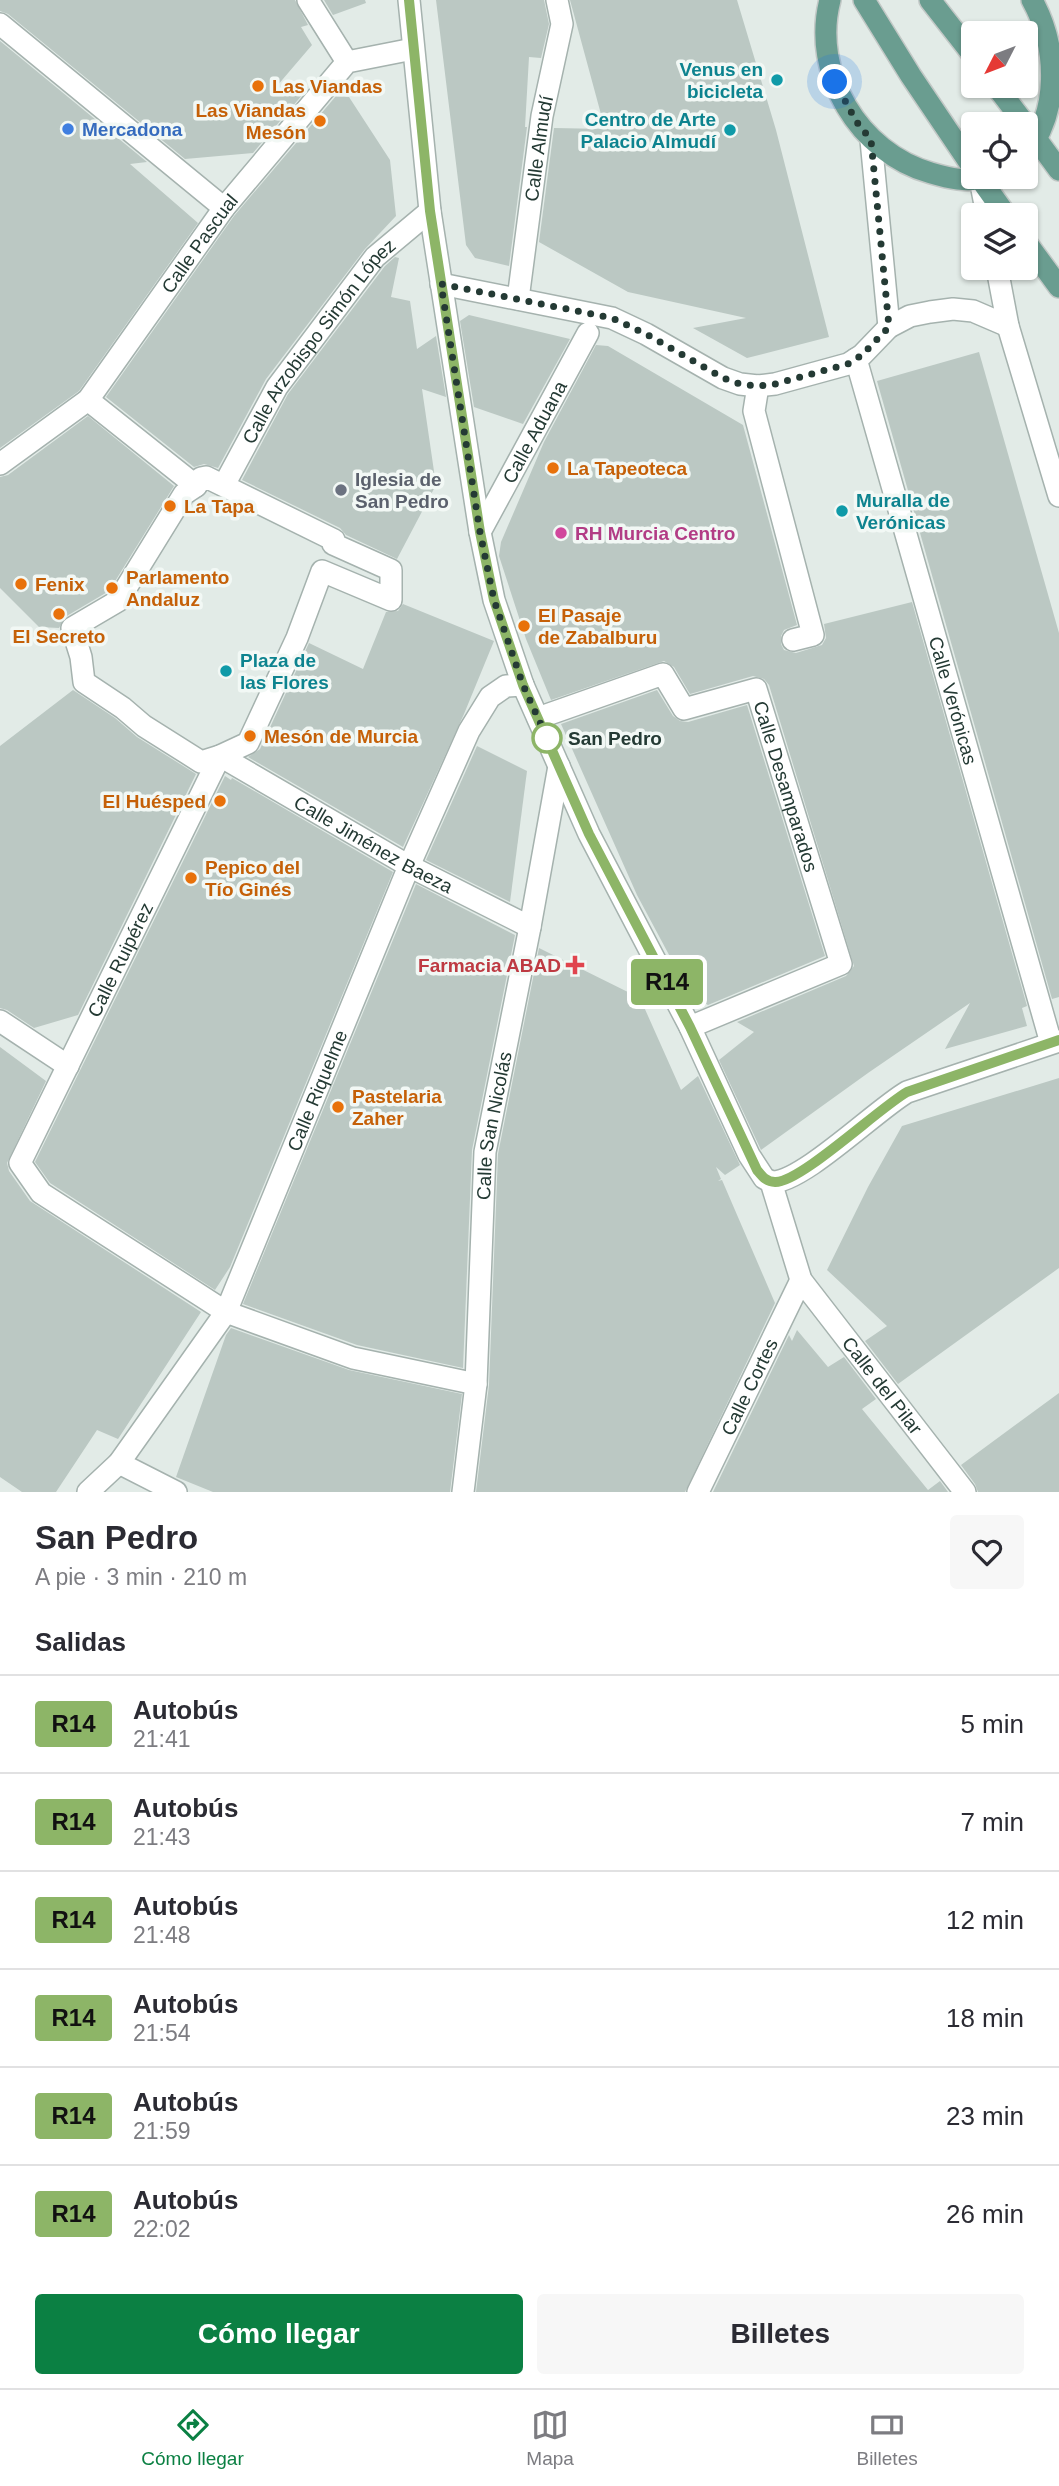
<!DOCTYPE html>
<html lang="es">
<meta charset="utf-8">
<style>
body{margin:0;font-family:Arial,sans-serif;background:#f7f7f7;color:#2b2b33;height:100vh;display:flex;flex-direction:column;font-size:26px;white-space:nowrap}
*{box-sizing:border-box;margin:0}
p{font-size:23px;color:#7c7c81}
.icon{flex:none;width:38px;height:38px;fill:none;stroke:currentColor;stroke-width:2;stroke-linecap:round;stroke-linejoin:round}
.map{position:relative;height:1492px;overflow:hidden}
.sheet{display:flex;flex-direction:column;background:#fff;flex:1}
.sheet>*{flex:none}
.badge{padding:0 14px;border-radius:5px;font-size:24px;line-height:46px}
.needle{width:46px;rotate:228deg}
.fabs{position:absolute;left:961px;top:21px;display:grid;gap:14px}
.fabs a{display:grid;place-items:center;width:77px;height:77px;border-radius:7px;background:#fff;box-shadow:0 2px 5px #0004;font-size:35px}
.you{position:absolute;width:35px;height:35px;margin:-18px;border:5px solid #fff;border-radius:50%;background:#1a73e8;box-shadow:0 0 0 10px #1a73e833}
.map>.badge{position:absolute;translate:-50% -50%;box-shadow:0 0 0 4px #fff}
h2{padding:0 35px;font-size:26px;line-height:63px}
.round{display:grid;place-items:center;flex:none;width:74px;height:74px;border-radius:7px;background:#f7f7f7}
.overview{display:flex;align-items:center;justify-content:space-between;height:119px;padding:0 35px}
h1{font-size:33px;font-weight:700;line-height:52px}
.button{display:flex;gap:14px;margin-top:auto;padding:14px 35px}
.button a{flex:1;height:80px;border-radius:7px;background:#0b8043;color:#fff;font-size:28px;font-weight:700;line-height:80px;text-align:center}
.button a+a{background:#f7f7f7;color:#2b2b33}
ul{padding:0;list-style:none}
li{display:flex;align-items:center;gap:21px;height:98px;padding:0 35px;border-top:2px solid #e1e1e2}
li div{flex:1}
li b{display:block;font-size:26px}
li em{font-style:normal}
li .badge{min-width:77px;font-weight:700;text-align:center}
.tabs{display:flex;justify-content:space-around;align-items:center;height:98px;border-top:2px solid #e1e1e2;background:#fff;font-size:19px;color:#7c7c81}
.tabs a{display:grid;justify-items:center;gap:4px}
.tabs .active{color:#0b8043}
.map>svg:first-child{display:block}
.building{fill:#bbc8c3}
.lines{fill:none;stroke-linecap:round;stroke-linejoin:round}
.minor-casing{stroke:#a5b2ae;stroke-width:24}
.major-casing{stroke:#c2c8c6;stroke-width:24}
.minor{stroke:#fff;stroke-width:21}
.major{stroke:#6a9d90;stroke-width:21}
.line-casing{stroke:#fff;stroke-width:16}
.line{stroke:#8db567;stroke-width:10}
.walk{stroke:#243a34;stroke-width:7;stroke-dasharray:0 12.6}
.culture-dot{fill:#0f9aa8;stroke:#f2f8f5;stroke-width:2.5}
.food-dot{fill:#e8710a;stroke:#f2f8f5;stroke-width:2.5}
.shop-dot{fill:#3f7fe0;stroke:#f2f8f5;stroke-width:2.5}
.worship-dot{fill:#6b7280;stroke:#f2f8f5;stroke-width:2.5}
.hotel-dot{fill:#d1479c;stroke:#f2f8f5;stroke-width:2.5}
.stop-dot{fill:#fff;stroke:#8db567;stroke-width:3.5}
.health-dot{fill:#e0444e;stroke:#f2f8f5;stroke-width:2.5}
.labels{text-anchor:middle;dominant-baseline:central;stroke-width:7;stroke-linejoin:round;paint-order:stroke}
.culture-label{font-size:19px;font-weight:bold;fill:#0d838f;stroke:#f2f8f5;text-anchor:end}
.food-label{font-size:19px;font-weight:bold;fill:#c56008;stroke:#f2f8f5;text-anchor:start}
.shop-label{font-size:19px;font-weight:bold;fill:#366cbe;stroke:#f2f8f5;text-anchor:start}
.street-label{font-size:19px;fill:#243a34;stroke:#f2f8f5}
.worship-label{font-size:19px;font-weight:bold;fill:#5b616d;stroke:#f2f8f5;text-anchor:start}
.hotel-label{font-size:19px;font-weight:bold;fill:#b23c85;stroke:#f2f8f5;text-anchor:start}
.stop-label{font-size:19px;font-weight:bold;fill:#243a34;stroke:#f2f8f5;text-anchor:start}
.health-label{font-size:19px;font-weight:bold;fill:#be3a42;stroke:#f2f8f5;text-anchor:end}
</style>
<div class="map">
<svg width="1059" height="1492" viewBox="0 0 1059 1492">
<rect width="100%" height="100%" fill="#e2ebe7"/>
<g class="building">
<path d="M 0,0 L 295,0 L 308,25 L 301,27 L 312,45 L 271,93 L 303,94 L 253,153 L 185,159 L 8,14 L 0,11 Z"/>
<path d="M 324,0 L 365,0 L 366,3 L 333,15 Z"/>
<path d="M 436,0 L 544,0 L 549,24 L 541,58 L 529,57 L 525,127 L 527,127 L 509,266 L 475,258 L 466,245 Z"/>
<path d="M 570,0 L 737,0 L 776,130 L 829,337 L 747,358 L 693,328 L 746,318 L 628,292 L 539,242 L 554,128 L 605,129 Z"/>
<path d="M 0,41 L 147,162 L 130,164 L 198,223 L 79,391 L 0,448 Z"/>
<path d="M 336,96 L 349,97 L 390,160 L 396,216 L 365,249 L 266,379 L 218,468 L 204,464 L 194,467 L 106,397 L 234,216 Z"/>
<path d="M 395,257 L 399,258 L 391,297 L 410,301 L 417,349 L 436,336 L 446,397 L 422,389 L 436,485 L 397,559 L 346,535 L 340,528 L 242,480 L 288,394 L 385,266 Z"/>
<path d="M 469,315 L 570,339 L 523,424 L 474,407 L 460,321 Z"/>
<path d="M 596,345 L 608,346 L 743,425 L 797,625 L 784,630 L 781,636 L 781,644 L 784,650 L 796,653 L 822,645 L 826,638 L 824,624 L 912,602 L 1027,1006 L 1022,1008 L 1027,1026 L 945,1049 L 970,1003 L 868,1073 L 761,1150 L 719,1060 L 754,1032 L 737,1022 L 846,976 L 854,966 L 769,685 L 764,679 L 753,676 L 690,694 L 674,667 L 664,661 L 551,700 L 526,639 L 499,556 L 501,542 L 544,442 Z"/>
<path d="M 979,352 L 1059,633 L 1059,997 L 1052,999 L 877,381 Z"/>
<path d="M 88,416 L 174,486 L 109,591 L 65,617 L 59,628 L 39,627 L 0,588 L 0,477 L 8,475 Z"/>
<path d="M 403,604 L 494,641 L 464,714 L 403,847 L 248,757 L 260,749 L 309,643 L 363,669 L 386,612 L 398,611 Z"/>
<path d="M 73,690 L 115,718 L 137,737 L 196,774 L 78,1015 L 34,1028 L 7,1010 L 0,1008 L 0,746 Z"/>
<path d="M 657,690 L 673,716 L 680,721 L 688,722 L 747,705 L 825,956 L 708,1005 L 691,996 L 637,895 L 561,724 Z"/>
<path d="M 477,746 L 527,771 L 510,902 L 426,860 Z"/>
<path d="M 225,776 L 231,780 L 232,778 L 393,872 L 230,1267 L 215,1290 L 50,1183 L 35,1162 Z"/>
<path d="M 416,884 L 515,935 L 472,1150 L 463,1368 L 357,1345 L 243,1304 Z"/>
<path d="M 539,948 L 640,998 L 681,1090 L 698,1076 L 740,1165 L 725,1175 L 716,1167 L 721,1179 L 718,1181 L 722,1180 L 775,1303 L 685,1492 L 476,1492 L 489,1385 L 498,1154 Z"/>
<path d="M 0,1047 L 46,1081 L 7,1163 L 9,1171 L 30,1201 L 201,1312 L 118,1439 L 97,1430 L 56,1492 L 22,1492 L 0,1477 Z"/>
<path d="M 1059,1078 L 1059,1268 L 898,1384 L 865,1341 L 887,1326 L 827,1270 L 868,1187 L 902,1126 Z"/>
<path d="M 231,1328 L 349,1370 L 462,1394 L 450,1492 L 213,1492 L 176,1477 L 226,1335 Z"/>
<path d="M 797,1330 L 828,1367 L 844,1357 L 876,1399 L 862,1409 L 928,1490 L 940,1481 L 948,1492 L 713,1492 L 789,1335 L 792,1341 Z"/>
<path d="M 1059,1393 L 1059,1492 L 978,1492 L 975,1484 L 961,1465 Z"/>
</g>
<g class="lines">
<defs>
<g id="minor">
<path d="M 308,0 L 347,62"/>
<path id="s1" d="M 409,0 L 430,211 L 480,532 L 494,600 L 523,685 L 589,834 L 690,1027 L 749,1155 L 764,1178 L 771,1182 L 801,1280 L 965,1492"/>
<path d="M 0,24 L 224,208"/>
<path d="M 871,140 L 889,327"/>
<path d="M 980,179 L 987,215"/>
<path d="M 997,268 L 1008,326 L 1059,496"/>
<path d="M 441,284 L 612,318 L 646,334 L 723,378 L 740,384 L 758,386 L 775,384 L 848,364 L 862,355 L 889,327 L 910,316 L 930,312 L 953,309 L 973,311 L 1008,326"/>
<path id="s2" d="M 518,299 L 542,116 L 562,24 L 557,0"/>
<path id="s3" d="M 856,359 L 1051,1043"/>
<path d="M 758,386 L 754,411 L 813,635 L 793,640"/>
<path d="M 88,400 L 196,486"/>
<path id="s4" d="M 0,464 L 88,400 L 224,208 L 347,62 L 413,49"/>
<path d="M 206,477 L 334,540 L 333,544 L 391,570 L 391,600 L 322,571 L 297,638 L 248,743 L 220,756 L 201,762 L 144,726 L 123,708 L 84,682 L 81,657 L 72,628 L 118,601 L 184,494 L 196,486 L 201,478 Z"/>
<path id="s5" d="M 224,485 L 277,387 L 375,257 L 430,211"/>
<path id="s6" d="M 480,532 L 588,333"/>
<path id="s7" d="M 538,718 L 663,674 L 684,709 L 756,689 L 841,964 L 690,1027"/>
<path d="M 0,1021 L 68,1066"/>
<path d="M 771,1182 C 801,1184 876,1110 907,1092 L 1059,1041"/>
<path id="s8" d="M 476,1384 L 353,1358 L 226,1312 L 41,1193 L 20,1163 L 220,756 L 409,866 L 530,927"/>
<path d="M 119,1463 L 176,1492"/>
<path id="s9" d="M 88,1492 L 119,1463 L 226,1312 L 409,866 L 469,731 L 490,697 L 506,686 L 523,685"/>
<path id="s10" d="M 463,1492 L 476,1384 L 485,1152 L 530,927 L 559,766"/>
<path id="s11" d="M 698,1492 L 801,1280"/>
</g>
<g id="major">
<path d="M 830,0 C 811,73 859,153 931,173 C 948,178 968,183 985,177"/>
<path d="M 864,0 L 911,76 L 973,168"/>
<path d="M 930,0 L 973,55"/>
<path d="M 996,86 L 1025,124"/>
<path d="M 1026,125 L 1059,170"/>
<path d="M 1026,154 C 1059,112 1059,49 1032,0"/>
<path d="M 979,177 L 1006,215"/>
<path d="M 1026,242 L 1059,287"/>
</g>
</defs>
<use href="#minor" class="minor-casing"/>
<use href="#major" class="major-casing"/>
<use href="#minor" class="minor"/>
<use href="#major" class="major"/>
</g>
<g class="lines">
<defs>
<path id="line" d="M 409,0 L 430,211 L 480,532 L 494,600 L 523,685 L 589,834 L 690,1027 L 757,1170 C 762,1176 766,1182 775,1182 C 800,1183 879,1108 907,1092 L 1059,1040"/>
</defs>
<use href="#line" class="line-casing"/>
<use href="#line" class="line"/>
<path class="walk" d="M 547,738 L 549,742 L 523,685 L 494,600 L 480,532 L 441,284 L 612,318 L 646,334 L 723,378 L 740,384 L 758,386 L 775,384 L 848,364 L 862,355 L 889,327 L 871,140 L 856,121 L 835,82"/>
</g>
<g class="culture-dot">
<circle cx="777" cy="80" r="7"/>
<circle cx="730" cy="130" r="7"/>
<circle cx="842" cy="511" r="7"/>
<circle cx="226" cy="671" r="7"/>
</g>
<g class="food-dot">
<circle cx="258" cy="86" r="7"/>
<circle cx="320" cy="121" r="7"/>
<circle cx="553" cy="468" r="7"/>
<circle cx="170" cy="506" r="7"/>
<circle cx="21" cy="584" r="7"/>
<circle cx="112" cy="588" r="7"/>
<circle cx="59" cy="614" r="7"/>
<circle cx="524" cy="626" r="7"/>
<circle cx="250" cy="736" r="7"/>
<circle cx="220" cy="801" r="7"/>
<circle cx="191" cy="878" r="7"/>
<circle cx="338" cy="1107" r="7"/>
</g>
<circle class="shop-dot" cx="68" cy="129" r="7"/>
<circle class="worship-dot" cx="341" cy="490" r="7"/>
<circle class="hotel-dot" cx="561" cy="533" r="7"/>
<circle class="stop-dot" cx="547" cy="738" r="14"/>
<path class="health-dot" d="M571.5 954.5h7v7h7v7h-7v7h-7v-7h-7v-7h7z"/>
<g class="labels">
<g class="culture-label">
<text x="763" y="69">Venus en<tspan x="763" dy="22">bicicleta</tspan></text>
<text x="716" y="119">Centro de Arte<tspan x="716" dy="22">Palacio Almudí</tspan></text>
<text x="856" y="500" text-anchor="start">Muralla de<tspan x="856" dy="22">Verónicas</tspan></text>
<text x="240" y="660" text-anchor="start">Plaza de<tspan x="240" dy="22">las Flores</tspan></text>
</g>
<g class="food-label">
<text x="272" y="86">Las Viandas</text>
<text x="306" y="110" text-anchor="end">Las Viandas<tspan x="306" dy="22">Mesón</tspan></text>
<text x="567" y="468">La Tapeoteca</text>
<text x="184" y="506">La Tapa</text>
<text x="126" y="577">Parlamento<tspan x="126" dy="22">Andaluz</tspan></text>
<text x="35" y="584">Fenix</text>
<text x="538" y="615">El Pasaje<tspan x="538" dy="22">de Zabalburu</tspan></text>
<text x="59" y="636" text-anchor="middle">El Secreto</text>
<text x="264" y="736">Mesón de Murcia</text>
<text x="206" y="801" text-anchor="end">El Huésped</text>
<text x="205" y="867">Pepico del<tspan x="205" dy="22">Tío Ginés</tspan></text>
<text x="352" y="1096">Pastelaria<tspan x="352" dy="22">Zaher</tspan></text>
</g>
<g class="shop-label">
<text x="82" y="129">Mercadona</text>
</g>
<g class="street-label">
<text stroke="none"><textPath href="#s2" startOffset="152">Calle Almudí</textPath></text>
<text stroke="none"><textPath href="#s4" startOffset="301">Calle Pascual</textPath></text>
<text stroke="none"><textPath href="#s5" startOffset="173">Calle Arzobispo Simón López</textPath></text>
<text stroke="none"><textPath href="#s6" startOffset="114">Calle Aduana</textPath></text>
<text stroke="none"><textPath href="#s3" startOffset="355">Calle Verónicas</textPath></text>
<text stroke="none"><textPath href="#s7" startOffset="350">Calle Desamparados</textPath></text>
<text stroke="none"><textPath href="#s8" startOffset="1148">Calle Jiménez Baeza</textPath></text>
<text stroke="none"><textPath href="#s8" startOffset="744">Calle Ruipérez</textPath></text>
<text stroke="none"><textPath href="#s9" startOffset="467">Calle Riquelme</textPath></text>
<text stroke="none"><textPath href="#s10" startOffset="368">Calle San Nicolás</textPath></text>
<text stroke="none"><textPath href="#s11" startOffset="117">Calle Cortes</textPath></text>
<text stroke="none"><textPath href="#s1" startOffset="1489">Calle del Pilar</textPath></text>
</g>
<g class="worship-label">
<text x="355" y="479">Iglesia de<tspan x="355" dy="22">San Pedro</tspan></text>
</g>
<g class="hotel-label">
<text x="575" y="533">RH Murcia Centro</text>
</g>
<g class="stop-label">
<text x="568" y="738">San Pedro</text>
</g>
<g class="health-label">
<text x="561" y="965">Farmacia ABAD</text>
</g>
</g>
</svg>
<div class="fabs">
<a><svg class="needle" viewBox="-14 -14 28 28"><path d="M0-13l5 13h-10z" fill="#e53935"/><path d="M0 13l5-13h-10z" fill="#7c7c81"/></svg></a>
<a><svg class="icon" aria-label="locate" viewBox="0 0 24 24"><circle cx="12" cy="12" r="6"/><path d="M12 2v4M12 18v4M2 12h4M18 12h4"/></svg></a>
<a><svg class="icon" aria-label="layers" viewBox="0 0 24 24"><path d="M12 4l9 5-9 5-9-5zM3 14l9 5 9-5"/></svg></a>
</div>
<div class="you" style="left:835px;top:82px"></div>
<b class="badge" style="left:667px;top:982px;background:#8db567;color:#111">R14</b>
</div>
<section class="sheet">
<div class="overview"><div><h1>San Pedro</h1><p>A pie · 3 min · 210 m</p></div><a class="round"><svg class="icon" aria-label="heart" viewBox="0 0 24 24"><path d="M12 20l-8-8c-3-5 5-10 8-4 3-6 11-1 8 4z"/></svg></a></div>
<h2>Salidas</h2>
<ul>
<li><span class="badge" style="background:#8db567;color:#111">R14</span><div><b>Autobús</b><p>21:41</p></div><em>5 min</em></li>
<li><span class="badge" style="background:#8db567;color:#111">R14</span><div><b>Autobús</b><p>21:43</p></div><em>7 min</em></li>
<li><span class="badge" style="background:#8db567;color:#111">R14</span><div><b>Autobús</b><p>21:48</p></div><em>12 min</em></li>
<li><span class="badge" style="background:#8db567;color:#111">R14</span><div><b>Autobús</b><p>21:54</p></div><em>18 min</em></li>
<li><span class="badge" style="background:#8db567;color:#111">R14</span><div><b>Autobús</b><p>21:59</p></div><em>23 min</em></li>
<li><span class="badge" style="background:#8db567;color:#111">R14</span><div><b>Autobús</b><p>22:02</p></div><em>26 min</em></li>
</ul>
<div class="button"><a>Cómo llegar</a><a>Billetes</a></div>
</section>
<nav class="tabs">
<a class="active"><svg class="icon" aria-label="directions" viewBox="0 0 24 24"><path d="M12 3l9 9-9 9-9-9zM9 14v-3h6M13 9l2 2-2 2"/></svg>Cómo llegar</a>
<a><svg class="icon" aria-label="map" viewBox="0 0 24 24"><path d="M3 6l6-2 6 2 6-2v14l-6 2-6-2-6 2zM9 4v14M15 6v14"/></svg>Mapa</a>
<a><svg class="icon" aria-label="tickets" viewBox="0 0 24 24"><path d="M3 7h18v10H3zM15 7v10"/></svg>Billetes</a>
</nav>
